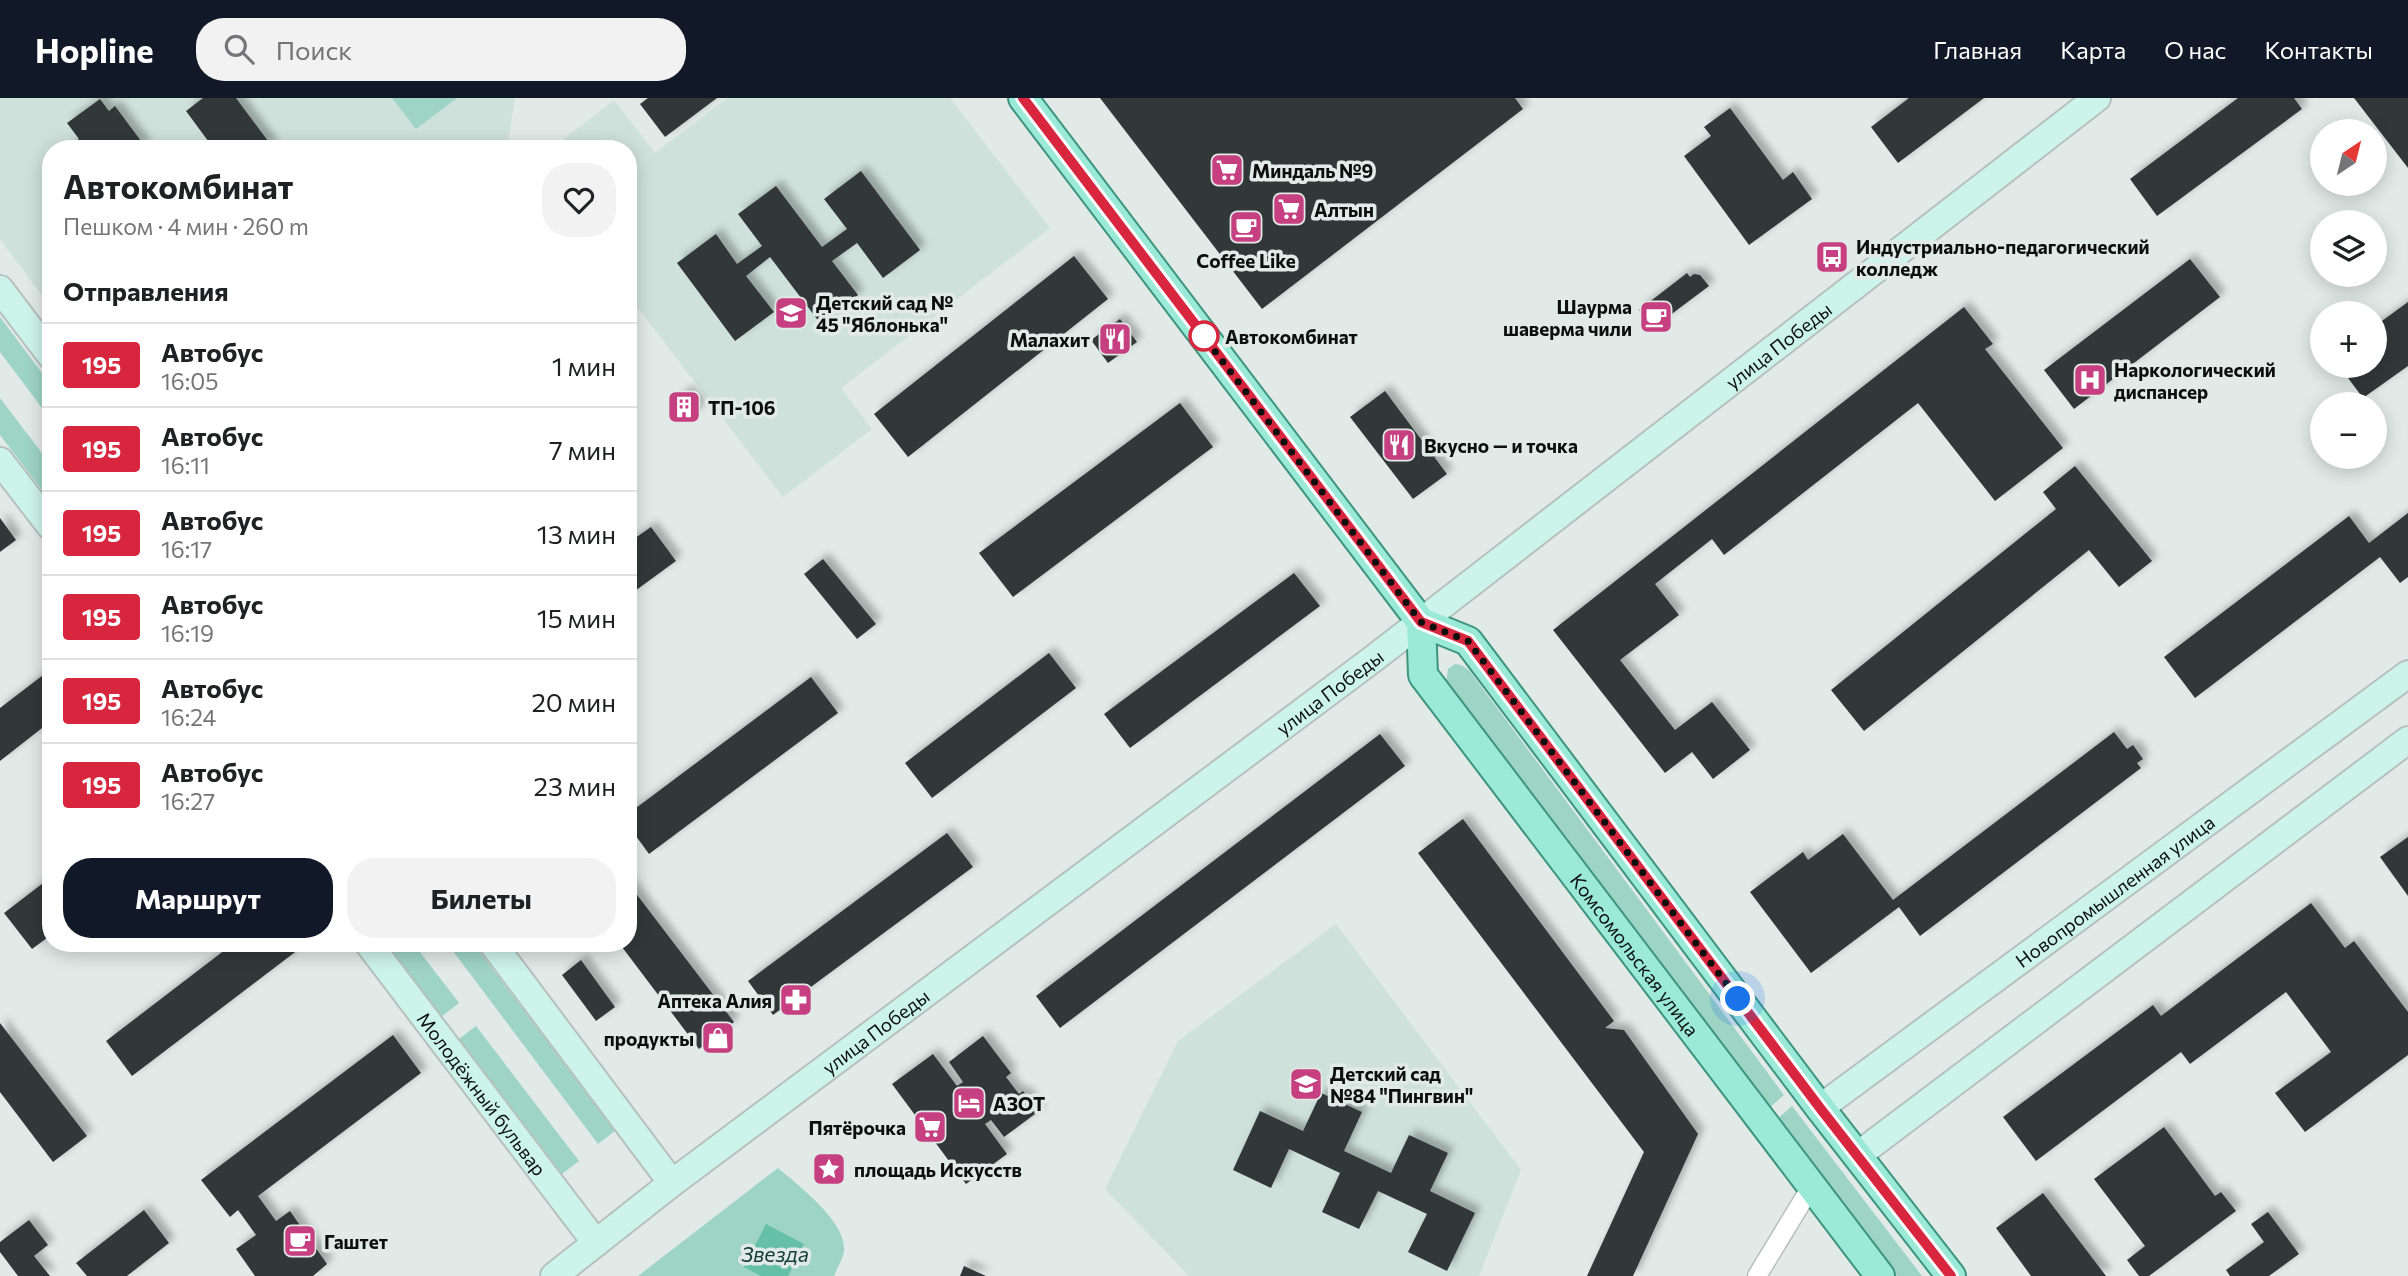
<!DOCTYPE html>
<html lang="ru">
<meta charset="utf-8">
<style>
body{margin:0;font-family:Commissioner,sans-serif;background:#f2f2f2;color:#202124;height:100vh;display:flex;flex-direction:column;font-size:26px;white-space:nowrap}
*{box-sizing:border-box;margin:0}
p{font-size:23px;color:#757577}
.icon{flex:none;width:38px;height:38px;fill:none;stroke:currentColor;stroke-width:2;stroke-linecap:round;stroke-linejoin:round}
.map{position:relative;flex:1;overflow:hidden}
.drawer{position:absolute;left:42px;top:42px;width:595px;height:812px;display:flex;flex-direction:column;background:#fff;border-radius:28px;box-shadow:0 4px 18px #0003}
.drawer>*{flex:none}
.badge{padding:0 14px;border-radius:5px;font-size:24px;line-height:46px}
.needle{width:46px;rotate:35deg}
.buttons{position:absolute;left:2310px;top:21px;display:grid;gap:14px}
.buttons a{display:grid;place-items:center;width:77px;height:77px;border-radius:50%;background:#fff;box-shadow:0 4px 18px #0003;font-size:35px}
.you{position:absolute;width:35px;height:35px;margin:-18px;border:5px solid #fff;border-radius:50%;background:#1a73e8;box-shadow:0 0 0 10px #1a73e833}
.map>.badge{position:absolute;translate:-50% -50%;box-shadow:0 0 0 4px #fff}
h2{padding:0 21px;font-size:26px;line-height:63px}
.round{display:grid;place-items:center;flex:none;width:74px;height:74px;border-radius:28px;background:#f2f2f2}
.headline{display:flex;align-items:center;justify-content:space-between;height:119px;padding:0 21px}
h1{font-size:33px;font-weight:700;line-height:52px}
.cta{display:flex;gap:14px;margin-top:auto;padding:14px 21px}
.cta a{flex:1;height:80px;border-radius:28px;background:#111827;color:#fff;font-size:28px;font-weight:700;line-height:80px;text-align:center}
.cta a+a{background:#f2f2f2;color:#202124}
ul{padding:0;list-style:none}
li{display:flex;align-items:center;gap:21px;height:84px;padding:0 21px;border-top:2px solid #e0e0e0}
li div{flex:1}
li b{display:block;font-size:26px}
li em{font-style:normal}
li .badge{min-width:77px;font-weight:700;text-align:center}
header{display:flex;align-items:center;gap:42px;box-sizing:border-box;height:98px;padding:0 35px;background:#111827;color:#fff}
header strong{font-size:33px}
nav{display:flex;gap:38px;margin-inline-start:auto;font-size:24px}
.search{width:490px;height:63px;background:#f2f2f2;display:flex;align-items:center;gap:18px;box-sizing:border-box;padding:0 24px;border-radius:28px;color:#757577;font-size:26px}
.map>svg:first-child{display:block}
.built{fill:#cfe1db}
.green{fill:#9ed4c4}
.water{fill:#66bfa7}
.building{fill:#323937;filter:url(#shadow)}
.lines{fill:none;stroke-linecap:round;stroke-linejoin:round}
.street-casing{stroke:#b7c0bd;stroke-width:21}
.secondary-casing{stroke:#b7c0bd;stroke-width:30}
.primary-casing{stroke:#3d947f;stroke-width:32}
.street{stroke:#fff;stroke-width:18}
.secondary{stroke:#cdf4eb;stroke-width:26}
.primary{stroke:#9be9d7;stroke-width:28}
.line-casing{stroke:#fff;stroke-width:16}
.line{stroke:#d7263d;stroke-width:10}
.walk{stroke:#0c0f0e;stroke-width:7;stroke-dasharray:0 12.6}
.stop-dot{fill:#fff;stroke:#d7263d;stroke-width:3.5}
.labels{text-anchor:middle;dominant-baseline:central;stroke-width:7;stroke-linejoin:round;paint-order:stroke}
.poi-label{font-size:19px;font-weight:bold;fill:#0c0f0e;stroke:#e1eae7;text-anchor:start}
.stop-label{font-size:19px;font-weight:bold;fill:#0c0f0e;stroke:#e1eae7;text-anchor:start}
.street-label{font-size:19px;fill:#0c0f0e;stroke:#e1eae7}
.water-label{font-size:21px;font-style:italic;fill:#153e34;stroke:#e1eae7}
</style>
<header>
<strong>Hopline</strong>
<div class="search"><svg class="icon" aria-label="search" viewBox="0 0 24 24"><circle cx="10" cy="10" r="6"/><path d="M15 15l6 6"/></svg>Поиск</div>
<nav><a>Главная</a><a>Карта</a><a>О нас</a><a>Контакты</a></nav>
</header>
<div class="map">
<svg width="2408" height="1178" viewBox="0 0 2408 1178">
<defs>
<filter id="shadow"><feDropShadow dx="6" dy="-6" stdDeviation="3.5" flood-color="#0004"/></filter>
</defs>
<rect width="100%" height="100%" fill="#e1eae7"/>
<g class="built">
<path d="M 0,0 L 515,0 L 507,51 L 51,51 L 51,210 L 0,141 Z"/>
<path d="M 727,0 L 950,0 L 1050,130 L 841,290 L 872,331 L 783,399 L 628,197 L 628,51 L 551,51 L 614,2 L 655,55 Z"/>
<path d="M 1336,826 L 1521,1072 L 1479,1178 L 1189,1178 L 1105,1091 L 1178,943 Z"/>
</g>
<g class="green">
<path d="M 392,0 L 457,0 L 416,31 Z"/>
<path d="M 0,219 L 51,287 L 51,322 L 0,254 Z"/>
<path d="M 0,300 L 51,367 L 51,404 L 0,337 Z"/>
<path d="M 1455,566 L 1461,567 L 1469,572 L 1784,997 L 1767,1012 L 1446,585 L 1448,571 Z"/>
<path d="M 385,845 L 413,845 L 459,905 L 441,919 Z"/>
<path d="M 447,845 L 473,845 L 615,1033 L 598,1046 Z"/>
<path d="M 476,928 L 579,1063 L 562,1076 L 459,941 Z"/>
<path d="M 1792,1008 L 1922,1178 L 1897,1178 L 1775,1023 Z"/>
<path d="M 778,1070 C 798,1087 847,1124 844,1153 C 843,1161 837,1170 834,1178 L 638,1178 Z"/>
</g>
<path class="water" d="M 766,1126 L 804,1146 L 788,1178 L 761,1178 L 744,1169 Z"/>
<g class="building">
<path d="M 203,0 L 236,0 L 274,51 L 214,51 L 186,13 Z"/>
<path d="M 648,0 L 717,0 L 665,39 L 640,6 Z"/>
<path d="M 1100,0 L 1515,0 L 1523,11 L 1262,211 Z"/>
<path d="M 1909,0 L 1984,0 L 1898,65 L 1871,29 Z"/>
<path d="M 2238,0 L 2294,0 L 2302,11 L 2157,118 L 2130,81 Z"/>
<path d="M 2354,0 L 2408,0 L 2408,70 Z"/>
<path d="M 100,1 L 109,13 L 115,8 L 147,51 L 72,51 L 70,48 L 79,41 L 67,25 Z"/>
<path d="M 1730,10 L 1783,82 L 1793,74 L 1812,101 L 1749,147 L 1684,58 L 1711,38 L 1704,29 Z"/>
<path d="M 861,73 L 920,152 L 883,180 L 857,145 L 832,163 L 858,197 L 820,225 L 770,159 L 746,178 L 774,214 L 735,243 L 677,165 L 716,136 L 737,166 L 762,148 L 738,116 L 776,88 L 822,149 L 847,131 L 824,101 Z"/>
<path d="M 1074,158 L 1108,201 L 908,359 L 874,316 Z"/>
<path d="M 2190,161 L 2220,199 L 2074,311 L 2044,272 Z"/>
<path d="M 1687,175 L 1690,179 L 1694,176 L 1700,177 L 1709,188 L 1653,230 L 1639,212 Z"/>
<path d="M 2408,204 L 2408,268 L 2363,300 L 2339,268 L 2375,268 L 2375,228 Z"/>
<path d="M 1964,209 L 1993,246 L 1985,251 L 2063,350 L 1995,403 L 1918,305 L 1724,457 L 1712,441 L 1655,486 L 1679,517 L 1620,562 L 1675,632 L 1712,604 L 1750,652 L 1713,681 L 1692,654 L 1665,675 L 1553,532 Z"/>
<path d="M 1120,221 L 1137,244 L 1108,265 L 1091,242 Z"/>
<path d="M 687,293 L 701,310 L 680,325 L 668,309 Z"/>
<path d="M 1385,293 L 1447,376 L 1413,401 L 1350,319 Z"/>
<path d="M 1180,305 L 1213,349 L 1013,499 L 979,455 Z"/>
<path d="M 2075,368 L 2152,463 L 2119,489 L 2089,452 L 1864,633 L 1831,592 L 2056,411 L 2043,394 Z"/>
<path d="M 2408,415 L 2408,479 L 2400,485 L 2380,459 L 2195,600 L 2164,559 L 2349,418 L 2369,445 Z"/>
<path d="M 0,420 L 16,442 L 0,454 Z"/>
<path d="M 651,429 L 676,463 L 628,498 L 628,445 Z"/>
<path d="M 823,461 L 876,526 L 857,541 L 804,476 Z"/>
<path d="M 1294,475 L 1320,508 L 1130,650 L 1104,616 Z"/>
<path d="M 1049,555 L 1076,590 L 932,700 L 905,665 Z"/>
<path d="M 51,571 L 51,623 L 0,663 L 0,610 Z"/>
<path d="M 811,579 L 838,615 L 649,756 L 628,727 L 628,716 Z"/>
<path d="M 2114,634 L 2127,651 L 2133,647 L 2143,661 L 2137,665 L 2141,670 L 1920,838 L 1899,809 L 1811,875 L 1750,794 L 1803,754 L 1808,762 L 1843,736 L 1893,802 Z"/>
<path d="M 1380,636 L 1405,668 L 1060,930 L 1036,898 Z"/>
<path d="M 1463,721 L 1614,923 L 1605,930 L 1624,932 L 1698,1036 L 1633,1178 L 1587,1178 L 1644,1054 L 1418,755 Z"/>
<path d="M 947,735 L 973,769 L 773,917 L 748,883 Z"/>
<path d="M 2408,739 L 2408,798 L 2380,759 Z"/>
<path d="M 51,779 L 51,837 L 32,851 L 4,815 Z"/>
<path d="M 628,785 L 734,924 L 699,951 L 619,845 L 628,845 Z"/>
<path d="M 2311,805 L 2345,850 L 2354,843 L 2408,914 L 2408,957 L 2305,1034 L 2275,995 L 2331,954 L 2286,894 L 2190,966 L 2181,954 L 2036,1063 L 2003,1019 L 2153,907 L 2161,918 Z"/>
<path d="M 234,845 L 307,845 L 132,978 L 106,943 Z"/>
<path d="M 581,862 L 615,909 L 596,923 L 562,877 Z"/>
<path d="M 0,925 L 87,1038 L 53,1064 L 0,994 Z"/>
<path d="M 393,937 L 421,975 L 258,1098 L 276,1123 L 290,1113 L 327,1166 L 313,1178 L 255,1178 L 236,1151 L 256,1137 L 238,1112 L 230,1119 L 201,1082 Z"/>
<path d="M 983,938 L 1011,975 L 1006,979 L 1019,996 L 1023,993 L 1039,1013 L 1004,1039 L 991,1022 L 985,1026 L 1007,1056 L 966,1086 L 892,986 L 933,956 L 957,988 L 963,984 L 949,964 Z"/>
<path d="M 1321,995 L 1362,1014 L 1344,1053 L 1391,1075 L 1409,1037 L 1448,1055 L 1430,1093 L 1475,1115 L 1447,1173 L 1408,1154 L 1427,1116 L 1378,1093 L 1359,1131 L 1322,1114 L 1340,1075 L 1289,1051 L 1271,1090 L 1233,1072 L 1260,1013 L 1303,1033 Z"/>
<path d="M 2164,1029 L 2215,1098 L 2221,1094 L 2236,1113 L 2149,1178 L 2139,1178 L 2127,1162 L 2145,1148 L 2094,1081 Z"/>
<path d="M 2043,1095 L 2106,1178 L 2031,1178 L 1996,1130 Z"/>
<path d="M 144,1112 L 169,1145 L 127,1178 L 87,1178 L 76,1165 Z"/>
<path d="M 2268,1114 L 2299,1156 L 2269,1178 L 2230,1178 L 2226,1172 L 2264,1144 L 2251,1126 Z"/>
<path d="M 29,1122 L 48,1147 L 34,1158 L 50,1178 L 18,1178 L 0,1154 L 0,1144 Z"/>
<path d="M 964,1168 L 986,1178 L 960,1178 Z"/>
</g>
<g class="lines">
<defs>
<path id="street" d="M 1757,1178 L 1811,1089"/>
<g id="secondary">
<path d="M 0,191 L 51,258"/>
<path d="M 0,363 L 51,429"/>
<path id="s1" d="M 368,845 L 596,1145"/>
<path d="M 492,845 L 672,1085"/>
<path id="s2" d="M 1820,1010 L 2408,576"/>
<path d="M 1858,1057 L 2408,642"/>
<path id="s3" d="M 554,1178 L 672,1085 L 1373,561 L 2097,0"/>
</g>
<g id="primary">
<path d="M 1023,0 L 1421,524 L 1468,543 L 1820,1010 L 1951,1178"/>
<path id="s4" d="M 1421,524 L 1423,577 L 1880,1178"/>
</g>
</defs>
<use href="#street" class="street-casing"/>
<use href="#secondary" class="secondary-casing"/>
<use href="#primary" class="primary-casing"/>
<use href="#street" class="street"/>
<use href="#secondary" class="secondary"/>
<use href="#primary" class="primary"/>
</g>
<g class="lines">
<defs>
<path id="line" d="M 1023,0 L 1421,524 L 1468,543 L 1820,1010 L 1951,1178"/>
</defs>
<use href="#line" class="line-casing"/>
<use href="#line" class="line"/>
<path class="walk" d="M 1204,238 L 1198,231 L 1421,524 L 1468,543 L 1738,901"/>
</g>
<defs>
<symbol id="supermarket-square" viewBox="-11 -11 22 22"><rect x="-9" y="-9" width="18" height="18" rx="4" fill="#c63f80" stroke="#e1eae7"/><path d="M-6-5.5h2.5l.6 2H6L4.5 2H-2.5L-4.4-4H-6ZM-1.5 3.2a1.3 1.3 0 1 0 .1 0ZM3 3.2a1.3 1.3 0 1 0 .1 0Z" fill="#fff"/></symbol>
<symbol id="cafe-square" viewBox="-11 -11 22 22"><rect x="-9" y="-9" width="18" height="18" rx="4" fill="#c63f80" stroke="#e1eae7"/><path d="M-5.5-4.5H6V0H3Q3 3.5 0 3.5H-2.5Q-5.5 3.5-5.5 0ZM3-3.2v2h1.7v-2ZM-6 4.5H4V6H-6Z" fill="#fff"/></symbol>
<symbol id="bus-square" viewBox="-11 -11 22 22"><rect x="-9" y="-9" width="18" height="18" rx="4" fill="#c63f80" stroke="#e1eae7"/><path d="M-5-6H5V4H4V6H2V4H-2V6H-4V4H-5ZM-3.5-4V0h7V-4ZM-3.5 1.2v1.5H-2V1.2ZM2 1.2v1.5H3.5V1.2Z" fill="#fff"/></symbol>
<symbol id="school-square" viewBox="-11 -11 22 22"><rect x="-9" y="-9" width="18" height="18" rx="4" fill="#c63f80" stroke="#e1eae7"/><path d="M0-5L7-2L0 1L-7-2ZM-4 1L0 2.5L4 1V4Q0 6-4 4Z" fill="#fff"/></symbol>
<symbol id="restaurant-square" viewBox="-11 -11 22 22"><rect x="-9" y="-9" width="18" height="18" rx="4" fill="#c63f80" stroke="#e1eae7"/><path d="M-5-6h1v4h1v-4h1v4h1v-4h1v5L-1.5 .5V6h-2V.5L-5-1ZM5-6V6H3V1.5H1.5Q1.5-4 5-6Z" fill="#fff"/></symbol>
<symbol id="hospital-square" viewBox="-11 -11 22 22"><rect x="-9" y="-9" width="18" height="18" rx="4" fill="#c63f80" stroke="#e1eae7"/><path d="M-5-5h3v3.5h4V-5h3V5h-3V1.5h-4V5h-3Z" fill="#fff"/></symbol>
<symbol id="building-square" viewBox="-11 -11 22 22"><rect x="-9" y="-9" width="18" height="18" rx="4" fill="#c63f80" stroke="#e1eae7"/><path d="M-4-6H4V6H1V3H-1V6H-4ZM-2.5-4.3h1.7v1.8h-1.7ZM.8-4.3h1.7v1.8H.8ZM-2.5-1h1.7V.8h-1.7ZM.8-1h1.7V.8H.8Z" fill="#fff"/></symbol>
<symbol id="pharmacy-square" viewBox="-11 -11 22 22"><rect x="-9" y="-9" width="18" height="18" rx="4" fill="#c63f80" stroke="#e1eae7"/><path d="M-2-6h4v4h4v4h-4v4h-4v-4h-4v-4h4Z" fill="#fff"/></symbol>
<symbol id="shop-square" viewBox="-11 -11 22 22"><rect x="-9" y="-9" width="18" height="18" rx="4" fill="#c63f80" stroke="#e1eae7"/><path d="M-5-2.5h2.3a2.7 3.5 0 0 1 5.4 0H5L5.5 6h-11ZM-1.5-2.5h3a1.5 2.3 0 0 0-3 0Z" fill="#fff"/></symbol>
<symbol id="hotel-square" viewBox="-11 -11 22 22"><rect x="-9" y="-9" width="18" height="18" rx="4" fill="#c63f80" stroke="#e1eae7"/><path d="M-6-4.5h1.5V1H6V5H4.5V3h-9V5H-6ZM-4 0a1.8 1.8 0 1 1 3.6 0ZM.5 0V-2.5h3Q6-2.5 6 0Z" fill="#fff"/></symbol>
<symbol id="sight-square" viewBox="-11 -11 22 22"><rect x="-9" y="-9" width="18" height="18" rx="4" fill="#c63f80" stroke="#e1eae7"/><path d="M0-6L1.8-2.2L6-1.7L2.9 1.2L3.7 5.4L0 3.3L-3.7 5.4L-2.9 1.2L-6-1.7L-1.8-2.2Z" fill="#fff"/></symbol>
</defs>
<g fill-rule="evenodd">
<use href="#supermarket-square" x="1208" y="53" width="38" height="38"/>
<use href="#supermarket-square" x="1270" y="92" width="38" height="38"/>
<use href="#cafe-square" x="1227" y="110" width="38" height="38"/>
<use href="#bus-square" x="1813" y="140" width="38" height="38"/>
<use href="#school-square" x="772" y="196" width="38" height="38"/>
<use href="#cafe-square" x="1637" y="200" width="38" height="38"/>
<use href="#restaurant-square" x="1096" y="222" width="38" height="38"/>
<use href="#hospital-square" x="2071" y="263" width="38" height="38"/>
<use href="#building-square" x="665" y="290" width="38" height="38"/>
<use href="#restaurant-square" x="1380" y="328" width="38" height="38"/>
<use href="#pharmacy-square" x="777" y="883" width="38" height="38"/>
<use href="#shop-square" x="699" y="921" width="38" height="38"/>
<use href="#school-square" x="1287" y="967" width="38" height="38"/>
<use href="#hotel-square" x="950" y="986" width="38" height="38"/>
<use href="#supermarket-square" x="911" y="1010" width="38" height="38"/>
<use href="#sight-square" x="810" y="1052" width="38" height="38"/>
<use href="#cafe-square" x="281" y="1124" width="38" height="38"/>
</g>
<circle class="stop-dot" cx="1204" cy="238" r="14"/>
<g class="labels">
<g class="poi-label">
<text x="1252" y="72">Миндаль №9</text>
<text x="1314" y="111">Алтын</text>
<text x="1856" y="148">Индустриально-педагогический<tspan x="1856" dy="22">колледж</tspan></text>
<text x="1246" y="162" text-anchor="middle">Coffee Like</text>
<text x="816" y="204">Детский сад №<tspan x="816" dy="22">45 "Яблонька"</tspan></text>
<text x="1632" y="208" text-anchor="end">Шаурма<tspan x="1632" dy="22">шаверма чили</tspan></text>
<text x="1090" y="241" text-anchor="end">Малахит</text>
<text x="2114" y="271">Наркологический<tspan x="2114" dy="22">диспансер</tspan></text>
<text x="708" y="309">ТП-106</text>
<text x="1424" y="347">Вкусно — и точка</text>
<text x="772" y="902" text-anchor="end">Аптека Алия</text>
<text x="694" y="940" text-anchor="end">продукты</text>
<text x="1330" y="975">Детский сад<tspan x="1330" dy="22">№84 "Пингвин"</tspan></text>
<text x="993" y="1005">АЗОТ</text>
<text x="906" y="1029" text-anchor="end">Пятёрочка</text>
<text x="854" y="1071">площадь Искусств</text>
<text x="324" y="1143">Гаштет</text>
</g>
<g class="stop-label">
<text x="1225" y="238">Автокомбинат</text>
</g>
<g class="street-label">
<text stroke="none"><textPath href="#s3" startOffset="1538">улица Победы</textPath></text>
<text stroke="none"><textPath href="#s3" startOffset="971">улица Победы</textPath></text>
<text stroke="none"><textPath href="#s2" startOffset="366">Новопромышленная улица</textPath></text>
<text stroke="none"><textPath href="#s4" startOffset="404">Комсомольская улица</textPath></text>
<text stroke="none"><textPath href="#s3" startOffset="404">улица Победы</textPath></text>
<text stroke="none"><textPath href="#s1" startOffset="189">Молодёжный бульвар</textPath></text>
</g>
<g class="water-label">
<text x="775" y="1155">Звезда</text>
</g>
</g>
</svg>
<div class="buttons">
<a><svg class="needle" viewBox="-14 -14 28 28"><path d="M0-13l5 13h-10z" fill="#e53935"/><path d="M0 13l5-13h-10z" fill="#757577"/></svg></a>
<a><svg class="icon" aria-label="layers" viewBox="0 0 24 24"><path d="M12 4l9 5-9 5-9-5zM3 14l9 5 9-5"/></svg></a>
<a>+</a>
<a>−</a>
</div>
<div class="you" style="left:1738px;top:901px"></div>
<section class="drawer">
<div class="headline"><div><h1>Автокомбинат</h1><p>Пешком · 4 мин · 260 m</p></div><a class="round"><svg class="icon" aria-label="heart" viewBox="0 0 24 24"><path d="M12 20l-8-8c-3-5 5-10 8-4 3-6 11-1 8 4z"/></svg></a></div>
<h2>Отправления</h2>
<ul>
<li><span class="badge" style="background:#d7263d;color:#fff">195</span><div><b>Автобус</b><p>16:05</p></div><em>1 мин</em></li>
<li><span class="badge" style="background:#d7263d;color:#fff">195</span><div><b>Автобус</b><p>16:11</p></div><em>7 мин</em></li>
<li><span class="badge" style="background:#d7263d;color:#fff">195</span><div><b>Автобус</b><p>16:17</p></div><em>13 мин</em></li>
<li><span class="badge" style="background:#d7263d;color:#fff">195</span><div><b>Автобус</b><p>16:19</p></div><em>15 мин</em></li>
<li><span class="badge" style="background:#d7263d;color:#fff">195</span><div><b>Автобус</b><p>16:24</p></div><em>20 мин</em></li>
<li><span class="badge" style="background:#d7263d;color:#fff">195</span><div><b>Автобус</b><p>16:27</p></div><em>23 мин</em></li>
</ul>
<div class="cta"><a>Маршрут</a><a>Билеты</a></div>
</section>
</div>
